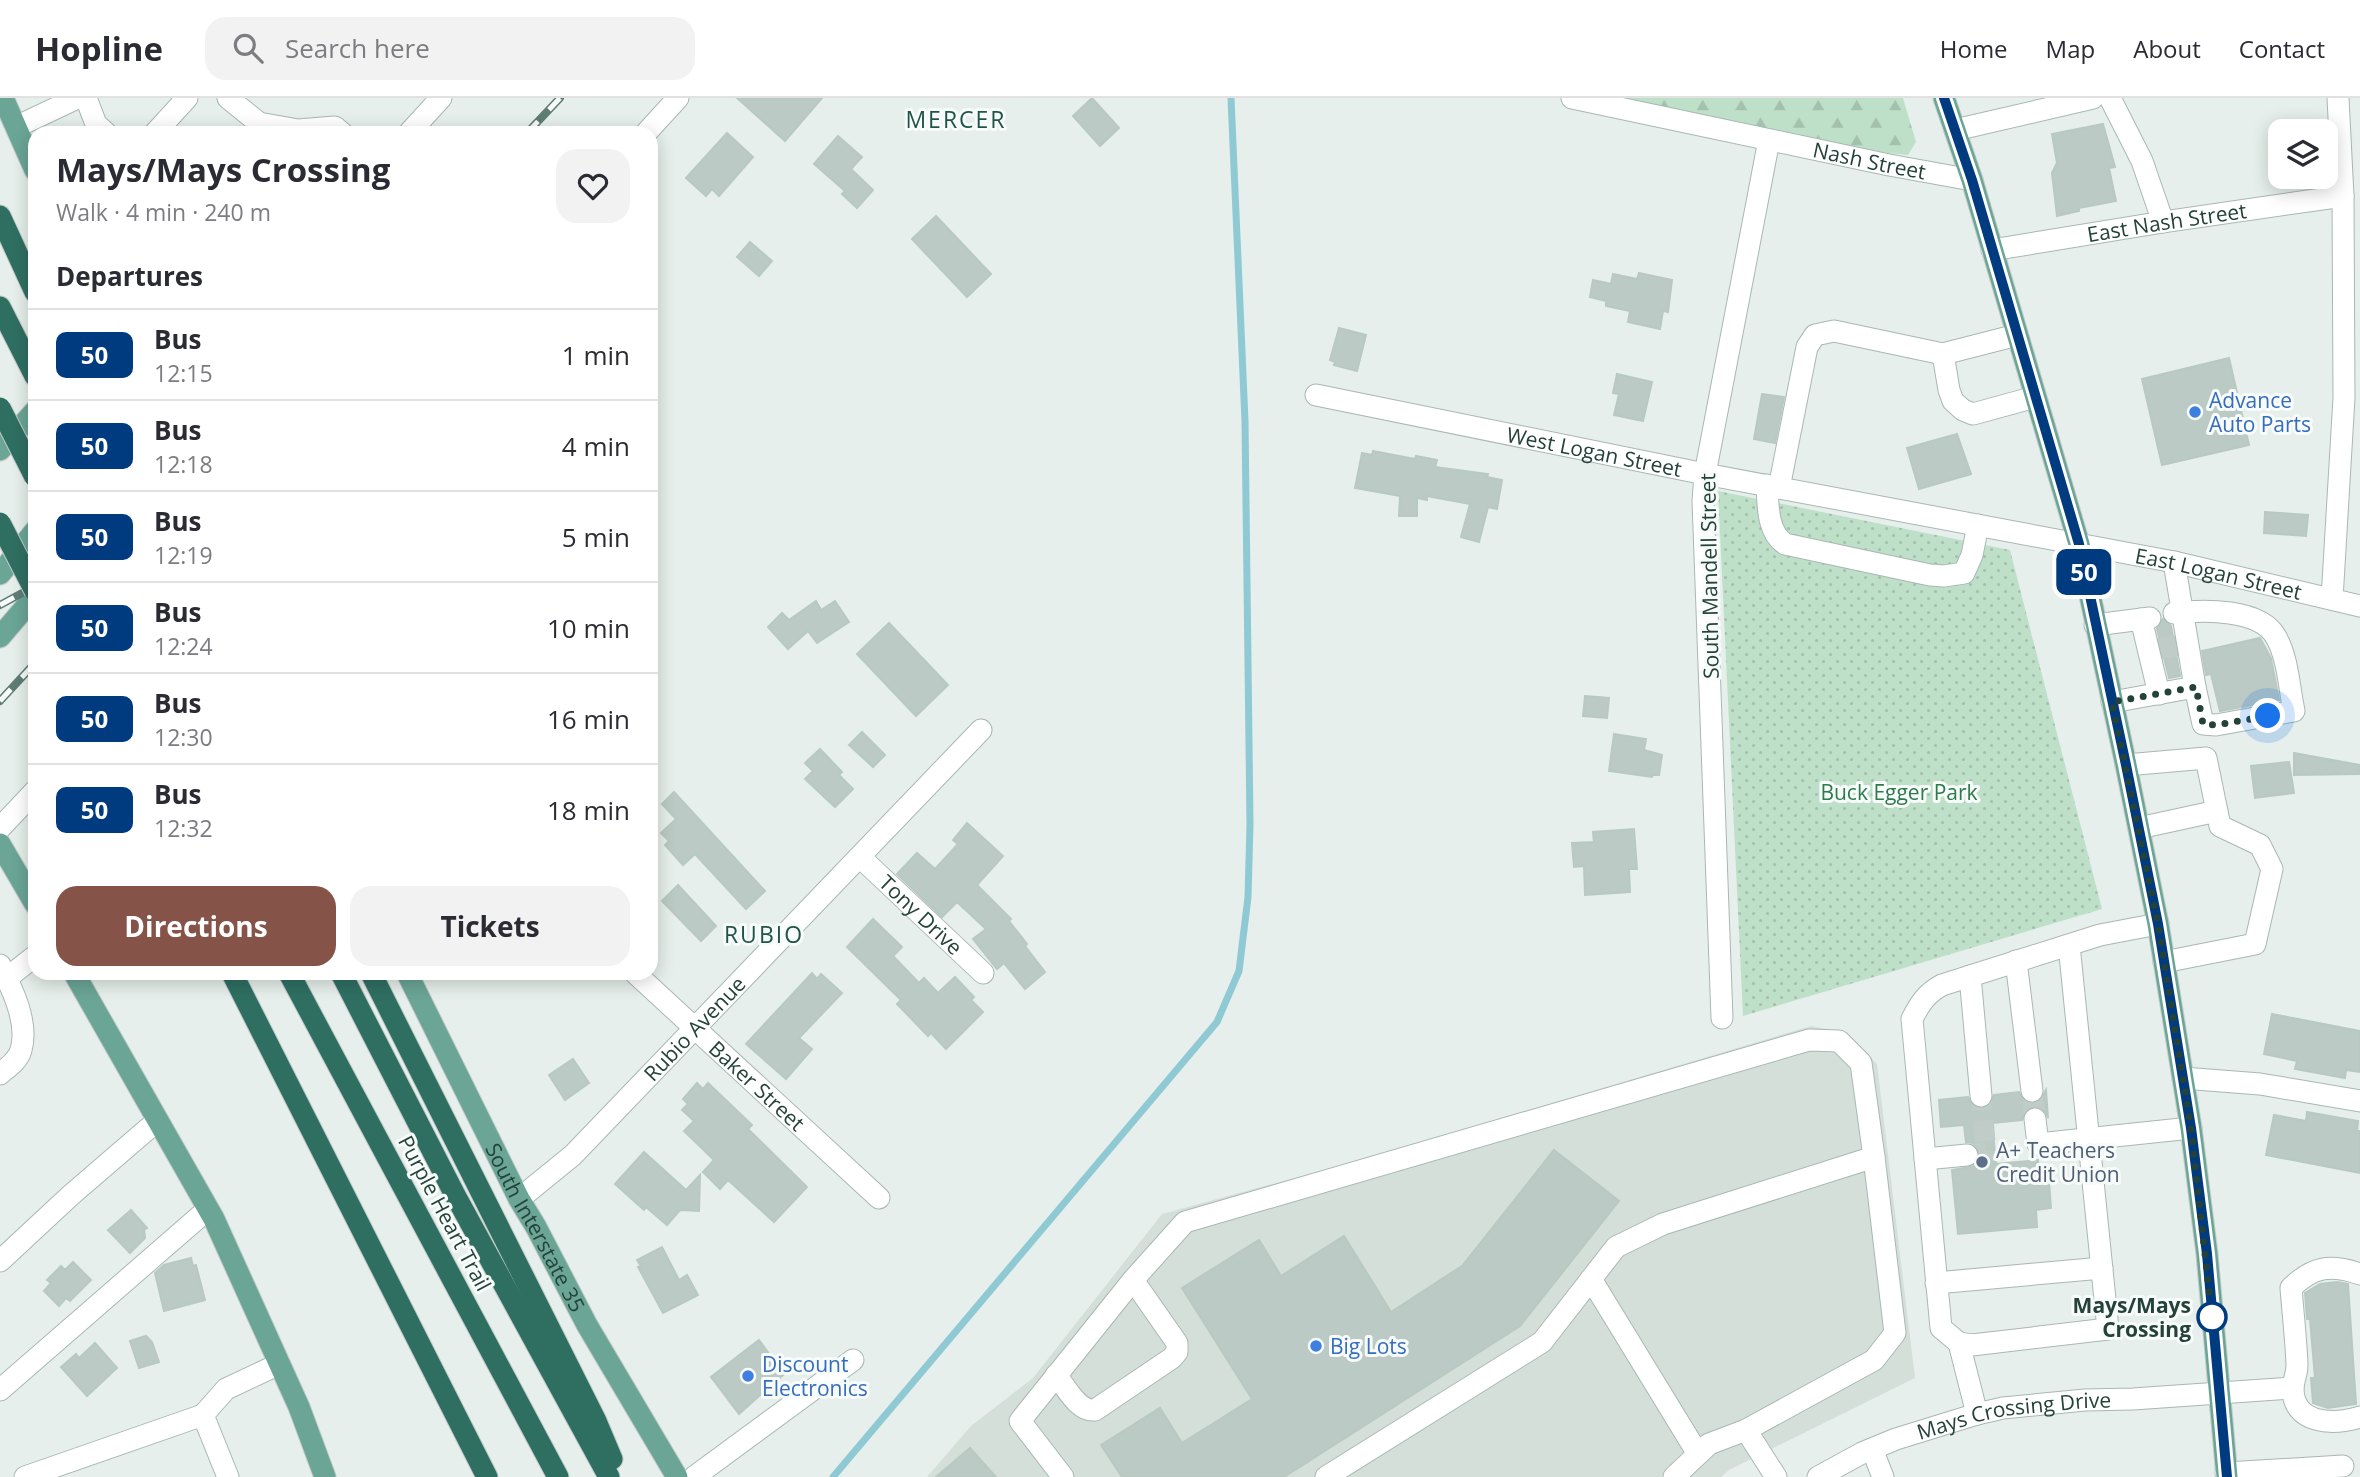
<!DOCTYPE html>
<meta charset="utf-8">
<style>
body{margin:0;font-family:"Open Sans",sans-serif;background:#f2f2f3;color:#2b2b33;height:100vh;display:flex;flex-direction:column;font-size:26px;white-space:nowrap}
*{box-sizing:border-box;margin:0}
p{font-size:23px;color:#7c7c81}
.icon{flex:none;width:38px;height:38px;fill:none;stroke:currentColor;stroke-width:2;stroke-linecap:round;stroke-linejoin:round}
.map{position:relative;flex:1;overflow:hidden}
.side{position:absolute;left:28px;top:28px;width:630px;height:854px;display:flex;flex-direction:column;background:#fff;border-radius:21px;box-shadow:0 4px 18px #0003}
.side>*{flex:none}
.badge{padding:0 14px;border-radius:10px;font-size:24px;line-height:46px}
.tools{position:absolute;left:2268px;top:21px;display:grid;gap:14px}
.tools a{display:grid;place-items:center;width:70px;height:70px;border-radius:14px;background:#fff;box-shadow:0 4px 18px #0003;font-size:35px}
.you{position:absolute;width:35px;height:35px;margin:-18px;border:5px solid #fff;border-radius:50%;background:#1a73e8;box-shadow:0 0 0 10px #1a73e833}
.map>.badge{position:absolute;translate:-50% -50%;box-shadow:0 0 0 4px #fff}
h2{padding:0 28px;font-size:26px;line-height:63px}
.round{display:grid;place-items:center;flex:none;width:74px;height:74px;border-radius:21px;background:#f2f2f3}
.summary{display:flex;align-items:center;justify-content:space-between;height:119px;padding:0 28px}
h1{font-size:33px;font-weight:700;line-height:52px}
.cta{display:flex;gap:14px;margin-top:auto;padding:14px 28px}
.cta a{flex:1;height:80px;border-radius:21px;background:#855347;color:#fff;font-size:28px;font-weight:700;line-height:80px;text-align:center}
.cta a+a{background:#f2f2f3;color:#2b2b33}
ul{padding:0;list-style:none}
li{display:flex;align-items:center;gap:21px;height:91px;padding:0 28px;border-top:2px solid #e1e1e2}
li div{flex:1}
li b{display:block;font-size:26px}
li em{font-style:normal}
li .badge{min-width:77px;font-weight:700;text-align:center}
header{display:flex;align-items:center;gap:42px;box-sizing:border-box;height:98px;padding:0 35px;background:#fff;border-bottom:2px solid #e1e1e2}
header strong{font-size:33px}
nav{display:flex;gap:38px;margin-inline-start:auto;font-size:24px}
.search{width:490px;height:63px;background:#f2f2f3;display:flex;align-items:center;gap:18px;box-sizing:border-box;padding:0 24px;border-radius:21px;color:#7c7c81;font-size:26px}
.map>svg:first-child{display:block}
.built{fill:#d4dfda}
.green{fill:url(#green-dots)}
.forest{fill:url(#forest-firs)}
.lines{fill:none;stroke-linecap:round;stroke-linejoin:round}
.stream{stroke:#8ec9d4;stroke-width:7}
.building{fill:#bbcac4;stroke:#b8c9c2;stroke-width:2}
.minor-tunnel{stroke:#bfccc8;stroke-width:21;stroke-dasharray:21 10;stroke-linecap:butt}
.minor-casing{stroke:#a8b8b2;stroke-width:23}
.major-casing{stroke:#c2cac8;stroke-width:23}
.highway-casing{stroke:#c2cac8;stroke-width:23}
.minor{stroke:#fff;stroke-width:21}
.major{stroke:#6aa596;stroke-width:21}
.highway{stroke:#2f6f62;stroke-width:21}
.rail-casing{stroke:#5f7d75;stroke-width:8}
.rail{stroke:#f7fbf9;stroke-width:5;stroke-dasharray:16;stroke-linecap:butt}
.highway-bridge-casing{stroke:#c2cac8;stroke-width:23;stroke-linecap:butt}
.highway-bridge{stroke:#2f6f62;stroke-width:21}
.line-casing{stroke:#fff;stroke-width:16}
.line{stroke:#003b80;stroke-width:10}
.walk{stroke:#24423a;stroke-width:7;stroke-dasharray:0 12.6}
.shop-dot{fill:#3f7fe0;stroke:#f7fbf9;stroke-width:2.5}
.service-dot{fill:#5c6f8a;stroke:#f7fbf9;stroke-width:2.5}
.stop-dot{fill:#fff;stroke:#003b80;stroke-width:3.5}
.labels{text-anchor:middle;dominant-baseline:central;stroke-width:6;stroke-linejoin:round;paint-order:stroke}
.street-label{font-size:21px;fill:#24423a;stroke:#f7fbf9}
.shop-label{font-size:21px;fill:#366cbe;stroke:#f7fbf9;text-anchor:start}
.park-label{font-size:21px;fill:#2d7a4b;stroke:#f7fbf9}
.service-label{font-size:21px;fill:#4e5e75;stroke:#f7fbf9;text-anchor:start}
.stop-label{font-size:21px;font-weight:bold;fill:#24423a;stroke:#f7fbf9;text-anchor:end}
.neighbourhood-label{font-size:23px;letter-spacing:2px;fill:#1f5548;stroke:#f7fbf9}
</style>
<header>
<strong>Hopline</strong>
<div class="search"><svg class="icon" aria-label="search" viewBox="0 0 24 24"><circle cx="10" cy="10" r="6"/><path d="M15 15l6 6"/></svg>Search here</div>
<nav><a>Home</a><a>Map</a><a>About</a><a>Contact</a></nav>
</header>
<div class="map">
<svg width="2360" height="1379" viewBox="0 0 2360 1379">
<defs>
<pattern id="green-dots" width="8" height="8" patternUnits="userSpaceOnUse" patternTransform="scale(1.75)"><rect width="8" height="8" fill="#bfe0c8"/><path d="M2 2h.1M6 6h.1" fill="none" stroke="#a4c1ad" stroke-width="1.8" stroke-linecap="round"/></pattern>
<pattern id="forest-firs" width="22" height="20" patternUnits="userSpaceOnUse" patternTransform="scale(1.75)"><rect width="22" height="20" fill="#bfe0c8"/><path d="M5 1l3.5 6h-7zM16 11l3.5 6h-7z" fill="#a4c1ad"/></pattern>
</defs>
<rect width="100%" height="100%" fill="#e6efeb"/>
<path class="built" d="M 1811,928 L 1846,935 L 1877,966 L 1915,1280 L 1729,1372 L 1721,1379 L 927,1379 L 971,1328 L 1033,1280 L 1162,1116 L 1368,1060 Z"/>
<path class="green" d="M 1718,393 L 2010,452 L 2102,811 L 1743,918 Z"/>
<path class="forest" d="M 1602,0 L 1903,0 L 1916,44 L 1908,57 L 1888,55 Z"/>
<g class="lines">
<path class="stream" d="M 833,1379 L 1217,924 L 1239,873 L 1248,799 L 1250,726 L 1245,323 L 1231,0"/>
</g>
<g class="building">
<path d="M 737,0 L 822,0 L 785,43 Z"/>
<path d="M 1092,0 L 1119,30 L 1100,48 L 1073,18 Z"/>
<path d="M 2103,26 L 2115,69 L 2109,70 L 2116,103 L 2079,110 L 2079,113 L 2057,118 L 2052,75 L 2057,65 L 2052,36 Z"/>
<path d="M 727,35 L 753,59 L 719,98 L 712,91 L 706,98 L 686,80 Z"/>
<path d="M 838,38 L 862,59 L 851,71 L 873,92 L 857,110 L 842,96 L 845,93 L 814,66 Z"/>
<path d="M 936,118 L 991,176 L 967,199 L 912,141 Z"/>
<path d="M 750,144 L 772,163 L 759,178 L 737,159 Z"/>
<path d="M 1639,175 L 1672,182 L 1668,214 L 1663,213 L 1660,231 L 1628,224 L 1630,213 L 1606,208 L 1606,203 L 1590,199 L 1593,182 L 1611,186 L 1613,176 L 1637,181 Z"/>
<path d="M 1339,230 L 1366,237 L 1357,273 L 1334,267 L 1335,264 L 1330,262 Z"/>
<path d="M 2229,260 L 2249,347 L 2162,367 L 2142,281 Z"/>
<path d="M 1617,276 L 1652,284 L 1643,323 L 1614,317 L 1619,296 L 1613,295 Z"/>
<path d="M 1762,296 L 1784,299 L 1775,345 L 1754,341 Z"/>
<path d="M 1957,336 L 1971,376 L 1919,391 L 1907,350 Z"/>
<path d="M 1373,353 L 1415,361 L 1416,358 L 1437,362 L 1435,369 L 1488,376 L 1487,379 L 1502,382 L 1497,411 L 1488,409 L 1479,444 L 1461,439 L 1470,406 L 1427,398 L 1427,402 L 1417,400 L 1417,418 L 1399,418 L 1400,398 L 1355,390 L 1362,355 L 1372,357 Z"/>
<path d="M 2265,414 L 2308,417 L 2306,438 L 2264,435 Z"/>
<path d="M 816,503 L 821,512 L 835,503 L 849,524 L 817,545 L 808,533 L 788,551 L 768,529 L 782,515 L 789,522 Z"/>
<path d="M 2163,521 L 2171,528 L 2180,578 L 2169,580 L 2157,531 Z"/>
<path d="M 889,525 L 948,587 L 916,618 L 857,556 Z"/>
<path d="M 2260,540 L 2271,560 L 2279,602 L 2220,613 L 2211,576 L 2206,577 L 2202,553 Z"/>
<path d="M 1585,598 L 1609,600 L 1607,620 L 1583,618 Z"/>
<path d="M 862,634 L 885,657 L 873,669 L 849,647 Z"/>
<path d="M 1614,636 L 1646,641 L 1644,652 L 1662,657 L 1659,677 L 1653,677 L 1652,679 L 1609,673 Z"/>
<path d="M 820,651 L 842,674 L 839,677 L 853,691 L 835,709 L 805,681 L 813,673 L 805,665 Z"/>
<path d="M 2294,655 L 2360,667 L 2360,676 L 2294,677 Z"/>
<path d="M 2289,664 L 2294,695 L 2255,700 L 2251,668 Z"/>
<path d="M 674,694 L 765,793 L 746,811 L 695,756 L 683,767 L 665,747 L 669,743 L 661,735 L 676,721 L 662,706 Z"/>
<path d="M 967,725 L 1003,758 L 977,787 L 1011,821 L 1009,823 L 1027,846 L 1025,848 L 1045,874 L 1025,891 L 1004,865 L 997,871 L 973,841 L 986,831 L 957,804 L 942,819 L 897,776 L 917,755 L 935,771 L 958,746 L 953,742 Z"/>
<path d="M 1634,731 L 1637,771 L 1629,771 L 1630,794 L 1585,797 L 1584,768 L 1574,769 L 1572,745 L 1594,744 L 1593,734 Z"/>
<path d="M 678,787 L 716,828 L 701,843 L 662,803 Z"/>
<path d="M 873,821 L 902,849 L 893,858 L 919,885 L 924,880 L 938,895 L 955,879 L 974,899 L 971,902 L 983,914 L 946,951 L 931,935 L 928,938 L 897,906 L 901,902 L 847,849 Z"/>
<path d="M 812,875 L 817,881 L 821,876 L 842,895 L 799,940 L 812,951 L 786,981 L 746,946 Z"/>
<path d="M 2272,916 L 2360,933 L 2360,974 L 2346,972 L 2345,980 L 2295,971 L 2297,963 L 2264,956 Z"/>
<path d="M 573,961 L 589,985 L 565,1002 L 549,977 Z"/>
<path d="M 697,985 L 703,991 L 708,985 L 752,1027 L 748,1031 L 807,1089 L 774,1124 L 728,1082 L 720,1091 L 703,1074 L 714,1062 L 684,1033 L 694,1023 L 682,1012 L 688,1006 L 683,1001 Z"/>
<path d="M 2046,992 L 2048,1020 L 2045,1013 L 2034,1008 L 2027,1011 L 2022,1022 L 1992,1025 L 1996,1066 L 2038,1062 L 2039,1072 L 2048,1071 L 2051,1110 L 2036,1112 L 2037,1129 L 1958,1136 L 1952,1072 L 1974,1068 L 1979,1062 L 1980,1055 L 1973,1045 L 1966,1044 L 1964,1027 L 1941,1029 L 1939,1002 L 1968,999 L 1971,1006 L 1982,1011 L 1989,1008 L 1994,997 L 2019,994 L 2022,1001 L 2033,1006 L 2040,1003 Z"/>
<path d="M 2307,1014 L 2358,1023 L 2357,1033 L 2360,1033 L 2360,1075 L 2266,1057 L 2274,1017 L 2306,1023 Z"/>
<path d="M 1554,1052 L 1619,1103 L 1520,1228 L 1284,1379 L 1122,1379 L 1101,1347 L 1160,1310 L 1182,1345 L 1252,1301 L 1182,1190 L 1259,1142 L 1281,1178 L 1344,1138 L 1391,1214 L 1462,1168 Z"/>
<path d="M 644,1054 L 686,1092 L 700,1077 L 699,1113 L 680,1112 L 667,1127 L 646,1109 L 644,1112 L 615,1086 Z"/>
<path d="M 131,1112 L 147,1130 L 144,1132 L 145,1140 L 130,1155 L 108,1132 Z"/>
<path d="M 662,1149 L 679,1182 L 687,1177 L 698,1197 L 663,1215 L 638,1169 L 641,1168 L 637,1162 Z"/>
<path d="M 191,1160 L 193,1168 L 196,1167 L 205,1202 L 164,1213 L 155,1175 L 164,1167 Z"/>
<path d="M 73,1164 L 91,1182 L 70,1203 L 66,1200 L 59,1208 L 44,1193 L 51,1185 L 47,1182 L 61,1168 L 65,1172 Z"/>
<path d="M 2337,1184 L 2348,1186 L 2356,1306 L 2328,1310 L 2313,1305 L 2311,1280 L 2315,1280 L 2310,1221 L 2307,1221 L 2305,1195 L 2320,1186 Z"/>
<path d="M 146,1238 L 152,1244 L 159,1264 L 139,1270 L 130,1243 Z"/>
<path d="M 759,1242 L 784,1276 L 739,1316 L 711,1279 Z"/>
<path d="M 95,1245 L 117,1270 L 87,1298 L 61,1269 L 76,1256 L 79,1260 Z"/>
<path d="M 970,1350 L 996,1379 L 936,1379 Z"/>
</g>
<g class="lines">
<g class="minor-tunnel">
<path d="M 2157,551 L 2181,547"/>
<path d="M 2032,993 L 2035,1021"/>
<path d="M 1967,1057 L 1986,1055 L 1981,998"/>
</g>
<defs>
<g id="minor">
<path d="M 86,0 L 96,26 L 106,35"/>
<path d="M 228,0 L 259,25 L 298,32 L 335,29 L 342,35"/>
<path id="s1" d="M 1572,0 L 1889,67 L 1972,82"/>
<path d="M 2110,0 L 2142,63 L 2163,124"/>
<path d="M 16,29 L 77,0"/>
<path d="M 1955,32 L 2093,0"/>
<path d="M 155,35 L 187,0"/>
<path d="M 409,35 L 441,0"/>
<path d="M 646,35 L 678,0"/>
<path id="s2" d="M 1992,152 L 2163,124 L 2343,98"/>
<path d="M 1943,256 L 1949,292 L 1953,303 L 1963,312 L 1973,316 L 2035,299"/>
<path id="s3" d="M 1316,297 L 1705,376 L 2174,464 L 2360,508"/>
<path d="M 1767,387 C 1768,407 1767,434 1785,446 L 1930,477 L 1944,478 L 1964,475 L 1972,457 L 1978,427"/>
<path d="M 1779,390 L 1807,249 L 1815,237 L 1834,233 L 1943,256 L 2017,237"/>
<path d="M 2332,501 L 2344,300 L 2343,98 L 2338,0"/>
<path d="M 2174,515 C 2203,512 2260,510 2276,539 C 2288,560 2289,589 2294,613 L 2216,627 L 2203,626 L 2195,589"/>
<path d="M 2141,521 L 2159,596"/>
<path d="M 2095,527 L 2150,520"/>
<path d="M 2112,604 L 2195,589 L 2174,464"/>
<path d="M 2126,667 L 2206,660 L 2220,728 L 2260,747 L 2272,771 L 2255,846 L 2164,864"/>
<path d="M 0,730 L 35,693"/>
<path d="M 2139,730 L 2217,713"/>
<path id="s4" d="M 860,759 L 983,875"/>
<path d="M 2069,847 L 2108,1231 L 1972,1247 L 1959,1245 L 1941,1230 L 1912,921 C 1920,905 1927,895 1942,887 L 2100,837 L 2158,826"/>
<path d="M 2016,863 L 2032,993"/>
<path d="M 0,867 C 12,890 29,925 21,952 C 18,963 8,969 0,976"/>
<path id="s5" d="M 635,875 L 879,1100"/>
<path d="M 1970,878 L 1981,998"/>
<path d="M 7,880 L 35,858"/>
<path d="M 1722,920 L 1703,403 L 1705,376 L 1769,42"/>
<path d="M 2183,980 L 2260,986 L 2360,1003"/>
<path d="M 2035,1021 L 2038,1046 L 2191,1030"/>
<path d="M 1925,1061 L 1967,1057"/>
<path id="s6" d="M 519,1101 L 573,1057 L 981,632"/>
<path d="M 0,1163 L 71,1097 L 157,1023"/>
<path d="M 2360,1176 C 2331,1166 2313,1168 2291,1190 C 2293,1216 2296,1241 2297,1267 C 2297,1275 2294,1281 2293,1289 C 2292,1327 2333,1327 2360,1319"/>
<path d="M 1591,1181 L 1698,1356"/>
<path d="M 1936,1185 L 2102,1170"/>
<path d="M 1959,1245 L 1977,1316"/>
<path d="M 1056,1277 C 1066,1289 1078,1314 1095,1312 L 1172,1260 L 1177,1254 L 1177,1245 L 1133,1182"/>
<path d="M 0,1292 L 207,1112"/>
<path d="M 203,1317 L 228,1379"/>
<path d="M 1746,1332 L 1776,1379"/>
<path d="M 1872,1351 L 1883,1379"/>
<path d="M 2226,1375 L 2343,1368"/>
<path d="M 25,1379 L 203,1317 L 226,1291 L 279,1266"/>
<path d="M 694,1379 L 853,1262"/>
<path d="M 1063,1379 L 1020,1323 L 1133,1182 L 1185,1124 L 1809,942 L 1839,943 L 1861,965 L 1874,1059 L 1663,1126 L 1616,1149 L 1542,1244 L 1326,1379"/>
<path d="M 1674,1379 L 1709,1346 L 1746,1332 L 1874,1262 L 1895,1235 L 1874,1059"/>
<path id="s7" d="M 1818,1379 L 1862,1355 L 1896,1341 L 1977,1316 L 2003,1310 L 2085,1302 L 2133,1301 L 2293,1290"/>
</g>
<g id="major">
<path d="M 3,0 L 35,72"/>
<path d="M 1944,0 L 1972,82 L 2079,446 L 2126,667 L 2158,826 L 2191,1030 L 2207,1156 L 2227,1379"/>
<path d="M 0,352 L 35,313"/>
<path d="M 0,476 L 35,433"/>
<path d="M 0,539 L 35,498"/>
<path d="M 0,746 L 35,806"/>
<path d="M 74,875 L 214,1121 L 299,1309 L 325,1379"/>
<path id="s8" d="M 407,875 L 519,1101 L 536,1129 L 587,1227 L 677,1379"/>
</g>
<g id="highway">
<path d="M 0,118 L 35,194"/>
<path d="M 0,209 L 35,278"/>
<path d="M 232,875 L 487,1379"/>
<path d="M 289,875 L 558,1379"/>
<path d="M 341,875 L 455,1097 L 609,1379"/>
<path d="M 371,875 L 596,1323 L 612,1361"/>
</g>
</defs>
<use href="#minor" class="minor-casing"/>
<use href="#major" class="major-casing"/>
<use href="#highway" class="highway-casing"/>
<use href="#minor" class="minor"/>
<use href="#major" class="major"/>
<use href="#highway" class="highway"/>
<defs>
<g id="rail">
<path d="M 527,35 L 560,0"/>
<path d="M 0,507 L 35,488"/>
<path d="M 0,603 L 35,565"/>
</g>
</defs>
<use href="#rail" class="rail-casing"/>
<use href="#rail" class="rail"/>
<defs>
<g id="highway-bridge">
<path d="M 0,310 L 35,379"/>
<path d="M 0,425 L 35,493"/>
</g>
</defs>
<use href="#highway-bridge" class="highway-bridge-casing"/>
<use href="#highway-bridge" class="highway-bridge"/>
</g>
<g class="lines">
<defs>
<path id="line" d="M 1944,0 L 1972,82 L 2079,446 L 2126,667 L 2158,826 L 2191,1030 L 2207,1156 L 2227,1379"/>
</defs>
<use href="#line" class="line-casing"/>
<use href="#line" class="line"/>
<path class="walk" d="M 2212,1219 L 2191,1030 L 2158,826 L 2112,604 L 2196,589 L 2203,626 L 2216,627 L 2268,618"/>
</g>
<g class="shop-dot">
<circle cx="2195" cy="314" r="7"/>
<circle cx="1316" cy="1248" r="7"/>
<circle cx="748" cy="1278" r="7"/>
</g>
<circle class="service-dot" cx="1982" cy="1064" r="7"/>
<circle class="stop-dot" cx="2212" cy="1219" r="14"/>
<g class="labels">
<g class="street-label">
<text stroke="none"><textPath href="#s1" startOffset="304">Nash Street</textPath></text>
<text stroke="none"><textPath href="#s2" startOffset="177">East Nash Street</textPath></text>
<text stroke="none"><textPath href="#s3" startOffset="284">West Logan Street</textPath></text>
<text stroke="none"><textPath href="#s3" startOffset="920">East Logan Street</textPath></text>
<text transform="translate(1709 478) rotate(-91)">South Mandell Street</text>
<text stroke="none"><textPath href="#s4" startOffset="84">Tony Drive</textPath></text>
<text stroke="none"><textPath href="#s6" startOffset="245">Rubio Avenue</textPath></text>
<text stroke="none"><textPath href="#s5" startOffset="166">Baker Street</textPath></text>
<text transform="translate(445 1115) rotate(62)">Purple Heart Trail</text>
<text stroke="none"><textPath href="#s8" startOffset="285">South Interstate 35</textPath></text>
<text stroke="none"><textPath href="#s7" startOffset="208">Mays Crossing Drive</textPath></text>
</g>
<g class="shop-label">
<text x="2209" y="302">Advance<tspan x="2209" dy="24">Auto Parts</tspan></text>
<text x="1330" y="1248">Big Lots</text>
<text x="762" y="1266">Discount<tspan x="762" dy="24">Electronics</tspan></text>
</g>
<g class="park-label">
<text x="1899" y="694">Buck Egger Park</text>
</g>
<g class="service-label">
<text x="1996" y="1052">A+ Teachers<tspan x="1996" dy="24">Credit Union</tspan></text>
</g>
<g class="stop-label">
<text x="2191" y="1207">Mays/Mays<tspan x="2191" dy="24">Crossing</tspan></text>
</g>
<g class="neighbourhood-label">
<text x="956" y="21">MERCER</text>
<text x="764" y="836">RUBIO</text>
</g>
</g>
</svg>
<div class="tools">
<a><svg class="icon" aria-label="layers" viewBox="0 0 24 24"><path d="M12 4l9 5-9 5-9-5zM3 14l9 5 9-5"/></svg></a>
</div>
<div class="you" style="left:2268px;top:618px"></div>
<b class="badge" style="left:2084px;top:474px;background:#003b80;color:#fff">50</b>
<section class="side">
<div class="summary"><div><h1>Mays/Mays Crossing</h1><p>Walk · 4 min · 240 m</p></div><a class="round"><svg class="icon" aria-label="heart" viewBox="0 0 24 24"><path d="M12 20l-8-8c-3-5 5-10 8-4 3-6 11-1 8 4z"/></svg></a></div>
<h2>Departures</h2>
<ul>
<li><span class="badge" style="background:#003b80;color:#fff">50</span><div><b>Bus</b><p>12:15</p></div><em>1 min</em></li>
<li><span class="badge" style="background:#003b80;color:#fff">50</span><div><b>Bus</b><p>12:18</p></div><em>4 min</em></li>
<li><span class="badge" style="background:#003b80;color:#fff">50</span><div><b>Bus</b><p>12:19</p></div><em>5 min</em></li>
<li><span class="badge" style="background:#003b80;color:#fff">50</span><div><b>Bus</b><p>12:24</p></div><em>10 min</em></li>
<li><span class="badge" style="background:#003b80;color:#fff">50</span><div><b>Bus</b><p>12:30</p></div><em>16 min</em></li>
<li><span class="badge" style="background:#003b80;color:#fff">50</span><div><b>Bus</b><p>12:32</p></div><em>18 min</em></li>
</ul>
<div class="cta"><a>Directions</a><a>Tickets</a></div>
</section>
</div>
